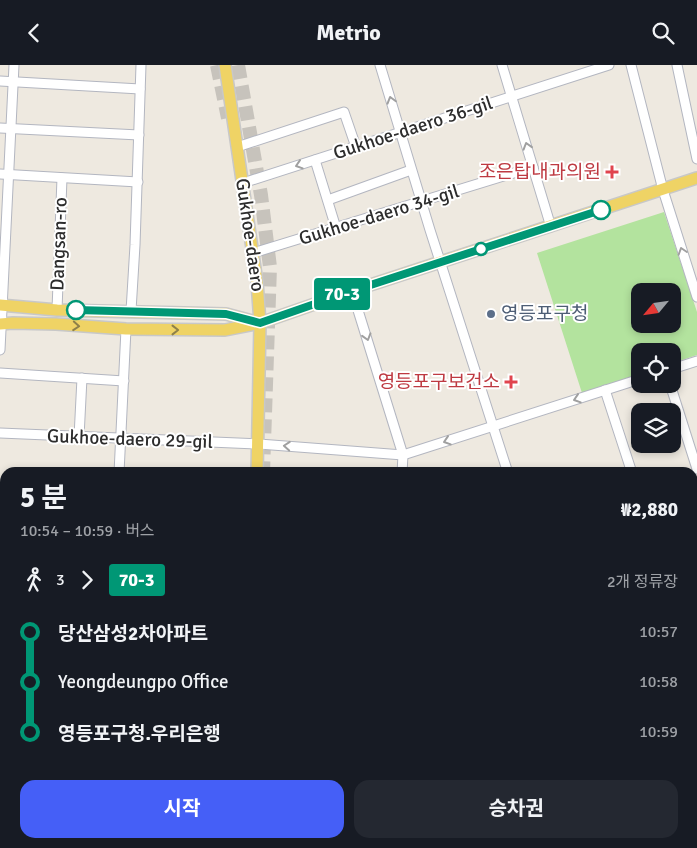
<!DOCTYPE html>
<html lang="ko">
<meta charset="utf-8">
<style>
body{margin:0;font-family:Signika,"Noto Sans KR",sans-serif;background:#242831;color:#f1f3f6;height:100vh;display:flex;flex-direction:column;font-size:19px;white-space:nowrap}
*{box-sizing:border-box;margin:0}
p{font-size:16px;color:#9ea1a6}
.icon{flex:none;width:28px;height:28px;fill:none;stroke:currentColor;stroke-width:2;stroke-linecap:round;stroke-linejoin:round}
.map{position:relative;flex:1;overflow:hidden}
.details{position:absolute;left:0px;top:402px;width:698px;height:381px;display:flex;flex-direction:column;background:#171b24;border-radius:15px 15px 0 0;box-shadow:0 2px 8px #0003}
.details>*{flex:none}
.badge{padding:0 10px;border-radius:4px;font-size:18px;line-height:32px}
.needle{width:32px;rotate:241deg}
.controls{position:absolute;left:631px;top:218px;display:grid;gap:10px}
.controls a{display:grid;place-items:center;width:50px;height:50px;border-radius:10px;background:#171b24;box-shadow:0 2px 8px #0003;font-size:25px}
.map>.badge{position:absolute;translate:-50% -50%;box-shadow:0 0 0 2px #fff}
.legs{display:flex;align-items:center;gap:8px;height:55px;padding:0 20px;font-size:16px}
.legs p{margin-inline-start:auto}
.summary{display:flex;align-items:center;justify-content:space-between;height:85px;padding:0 20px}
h1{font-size:28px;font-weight:700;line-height:38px}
.cta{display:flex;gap:10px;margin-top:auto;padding:10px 20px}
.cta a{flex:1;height:58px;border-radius:15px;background:#455ff7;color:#fff;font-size:20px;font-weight:700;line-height:58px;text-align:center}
.cta a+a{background:#242831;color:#f1f3f6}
ul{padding:0 20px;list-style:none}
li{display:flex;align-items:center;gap:18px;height:50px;font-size:19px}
li i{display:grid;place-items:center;width:8px;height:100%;margin:0 6px;background:currentColor}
li i::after{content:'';width:12px;height:12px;margin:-6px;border:4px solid;border-radius:50%;background:#171b24}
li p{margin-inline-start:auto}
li:first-child i{background:linear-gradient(#0000 50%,currentColor 0)}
li:last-child i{background:linear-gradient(currentColor 50%,#0000 0)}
header{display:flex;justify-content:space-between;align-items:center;height:65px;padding:0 20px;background:#171b24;font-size:22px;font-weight:700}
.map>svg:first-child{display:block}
.green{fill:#b3e39e;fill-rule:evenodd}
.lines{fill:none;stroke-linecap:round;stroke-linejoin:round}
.highway-tunnel{stroke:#c7c3bc;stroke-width:14;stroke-dasharray:14 7;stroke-linecap:butt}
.minor-casing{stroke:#b3b6c0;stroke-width:11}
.major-casing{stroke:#c8c8c8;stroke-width:14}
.minor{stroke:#fff;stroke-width:9}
.major{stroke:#efd365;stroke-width:11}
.oneway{stroke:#a0a0a0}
.oneway2{stroke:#8e8049}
.line-1-casing{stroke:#fff;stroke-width:11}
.line-1{stroke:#009775;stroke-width:8}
.health-dot{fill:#e0444e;stroke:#fff;stroke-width:2}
.stop-1-dot{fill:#fff;stroke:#009775;stroke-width:2.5}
.service-dot{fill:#5c6f8a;stroke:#fff;stroke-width:2}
.labels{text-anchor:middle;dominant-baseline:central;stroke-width:4;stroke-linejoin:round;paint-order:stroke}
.street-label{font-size:19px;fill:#2d2d2d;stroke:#fff}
.health-label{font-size:19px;fill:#be3a42;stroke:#fff;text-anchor:end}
.service-label{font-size:19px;fill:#4e5e75;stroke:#fff;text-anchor:start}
</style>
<header><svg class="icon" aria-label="back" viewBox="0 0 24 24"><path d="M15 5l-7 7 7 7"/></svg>Metrio<svg class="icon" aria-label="search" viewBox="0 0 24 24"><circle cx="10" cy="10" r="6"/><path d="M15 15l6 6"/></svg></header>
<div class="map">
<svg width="697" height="783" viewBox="0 0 697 783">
<rect width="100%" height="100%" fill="#eee9e0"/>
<path class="green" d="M 664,147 L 697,247 L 697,290 L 673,298 L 672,286 L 640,286 L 640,309 L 582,328 L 537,188 ZM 640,226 L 672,226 L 672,259 L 640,259 Z"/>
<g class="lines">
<g class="highway-tunnel">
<path d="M 217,0 L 228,53"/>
<path d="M 238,0 L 261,130 L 270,202 L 263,408"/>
</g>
<defs>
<g id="minor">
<path d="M 380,0 L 430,165 L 508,408"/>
<path d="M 502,0 L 551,162"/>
<path d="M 631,0 L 663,125 L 697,232"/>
<path d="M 677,0 L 697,94"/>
<path d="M 0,16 L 140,24"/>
<path d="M 0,63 L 139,70"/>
<path d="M 237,82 L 344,47 L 356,82"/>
<path d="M 315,95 L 336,163"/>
<path d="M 0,109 L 138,117"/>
<path d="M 243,118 L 609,0"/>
<path d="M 328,135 L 411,105"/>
<path d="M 253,188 L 533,102"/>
<path d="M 352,226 L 403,390 L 402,408"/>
<path d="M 57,245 L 62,113"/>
<path d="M 131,246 L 135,180 L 141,0"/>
<path d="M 0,285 L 14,0"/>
<path d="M 672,304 L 697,296"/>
<path d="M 0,308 L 124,316"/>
<path d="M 670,319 L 697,404"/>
<path d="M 605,325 L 632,408"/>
<path d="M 0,368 L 259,379 L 403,390 L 640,314"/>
<path d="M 79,372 L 82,313"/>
<path d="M 119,408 L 126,264"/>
<path d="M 692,472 L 697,471"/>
<path d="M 692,591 L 697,604"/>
<path d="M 692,635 L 697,634"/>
<path d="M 0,648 L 5,648"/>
<path d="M 0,684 L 5,685"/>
<path d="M 62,779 L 62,783"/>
<path d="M 631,779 L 632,783"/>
<path d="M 100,783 L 100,779"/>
<path d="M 385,783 L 385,779"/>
</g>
<g id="major">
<path d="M 225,0 L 257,217 L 260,258 L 257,408"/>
<path d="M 0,240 L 57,245 L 226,249 L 256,257"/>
<path d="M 0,259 L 13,258 L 56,259 L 126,264 L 225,265 L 260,258 L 352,226 L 697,113"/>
<path d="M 237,779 L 241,782 L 247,783 L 251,779"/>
<path d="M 223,783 L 224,779"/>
</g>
</defs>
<use href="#minor" class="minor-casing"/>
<use href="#major" class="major-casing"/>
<use href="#minor" class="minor"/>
<use href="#major" class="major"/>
</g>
<defs><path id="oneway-chevron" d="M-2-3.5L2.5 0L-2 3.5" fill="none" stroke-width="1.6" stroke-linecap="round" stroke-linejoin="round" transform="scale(1.25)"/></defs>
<g class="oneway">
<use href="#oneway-chevron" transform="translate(391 35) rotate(-106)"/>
<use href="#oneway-chevron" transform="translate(527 81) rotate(-107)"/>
<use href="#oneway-chevron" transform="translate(299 100) rotate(162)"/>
<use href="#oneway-chevron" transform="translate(682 186) rotate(-108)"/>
<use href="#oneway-chevron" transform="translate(367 272) rotate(73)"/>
<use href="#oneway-chevron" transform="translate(577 334) rotate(162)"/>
<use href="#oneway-chevron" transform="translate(447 376) rotate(162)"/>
<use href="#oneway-chevron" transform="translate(287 381) rotate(-176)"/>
</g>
<g class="oneway2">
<use href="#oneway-chevron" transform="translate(76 261) rotate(4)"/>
<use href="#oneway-chevron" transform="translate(175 265)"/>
</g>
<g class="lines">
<defs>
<path id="line-1" d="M 76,245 L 226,249 L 260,258 L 352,226 L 601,145"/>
</defs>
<use href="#line-1" class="line-1-casing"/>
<use href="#line-1" class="line-1"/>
</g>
<g class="health-dot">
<path d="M609.5 99.5h5v5h5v5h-5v5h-5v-5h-5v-5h5z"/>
<path d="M508.5 309.5h5v5h5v5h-5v5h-5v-5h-5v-5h5z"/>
</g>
<g class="stop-1-dot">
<circle cx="601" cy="145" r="9"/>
<circle cx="481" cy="184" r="6"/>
<circle cx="76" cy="245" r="9"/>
</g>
<circle class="service-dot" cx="491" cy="249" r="5"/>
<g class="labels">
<g class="street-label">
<text transform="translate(413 63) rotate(-18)">Gukhoe-daero 36-gil</text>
<text transform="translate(379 150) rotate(-17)">Gukhoe-daero 34-gil</text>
<text transform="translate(250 170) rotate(82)">Gukhoe-daero</text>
<text transform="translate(59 179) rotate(-88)">Dangsan-ro</text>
<text transform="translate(130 374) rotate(2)">Gukhoe-daero 29-gil</text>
</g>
<g class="health-label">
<text x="601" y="107">조은탑내과의원</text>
<text x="500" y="317">영등포구보건소</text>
</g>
<g class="service-label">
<text x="501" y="249">영등포구청</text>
</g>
</g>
</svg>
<div class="controls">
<a><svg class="needle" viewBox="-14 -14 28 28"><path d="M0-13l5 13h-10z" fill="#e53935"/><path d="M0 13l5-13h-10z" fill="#9ea1a6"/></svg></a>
<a><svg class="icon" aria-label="locate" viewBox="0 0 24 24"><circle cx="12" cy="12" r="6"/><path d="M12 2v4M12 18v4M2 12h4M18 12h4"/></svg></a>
<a><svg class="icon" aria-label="layers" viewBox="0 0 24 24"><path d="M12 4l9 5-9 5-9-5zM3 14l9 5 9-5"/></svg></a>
</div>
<b class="badge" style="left:342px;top:229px;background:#009775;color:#fff">70-3</b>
<section class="details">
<div class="summary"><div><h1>5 분</h1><p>10:54 – 10:59 · 버스</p></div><b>₩2,880</b></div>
<div class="legs"><svg class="icon" aria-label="walk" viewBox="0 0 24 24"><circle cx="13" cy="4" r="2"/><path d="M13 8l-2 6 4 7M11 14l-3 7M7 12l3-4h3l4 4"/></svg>3<svg class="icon" aria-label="forward" viewBox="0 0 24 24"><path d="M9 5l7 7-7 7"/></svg><b class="badge" style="background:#009775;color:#fff">70-3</b><p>2개 정류장</p></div>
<ul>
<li><i style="color:#009775"></i><b>당산삼성2차아파트</b><p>10:57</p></li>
<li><i style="color:#009775"></i><span>Yeongdeungpo Office</span><p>10:58</p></li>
<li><i style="color:#009775"></i><b>영등포구청.우리은행</b><p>10:59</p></li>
</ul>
<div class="cta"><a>시작</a><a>승차권</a></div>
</section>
</div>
